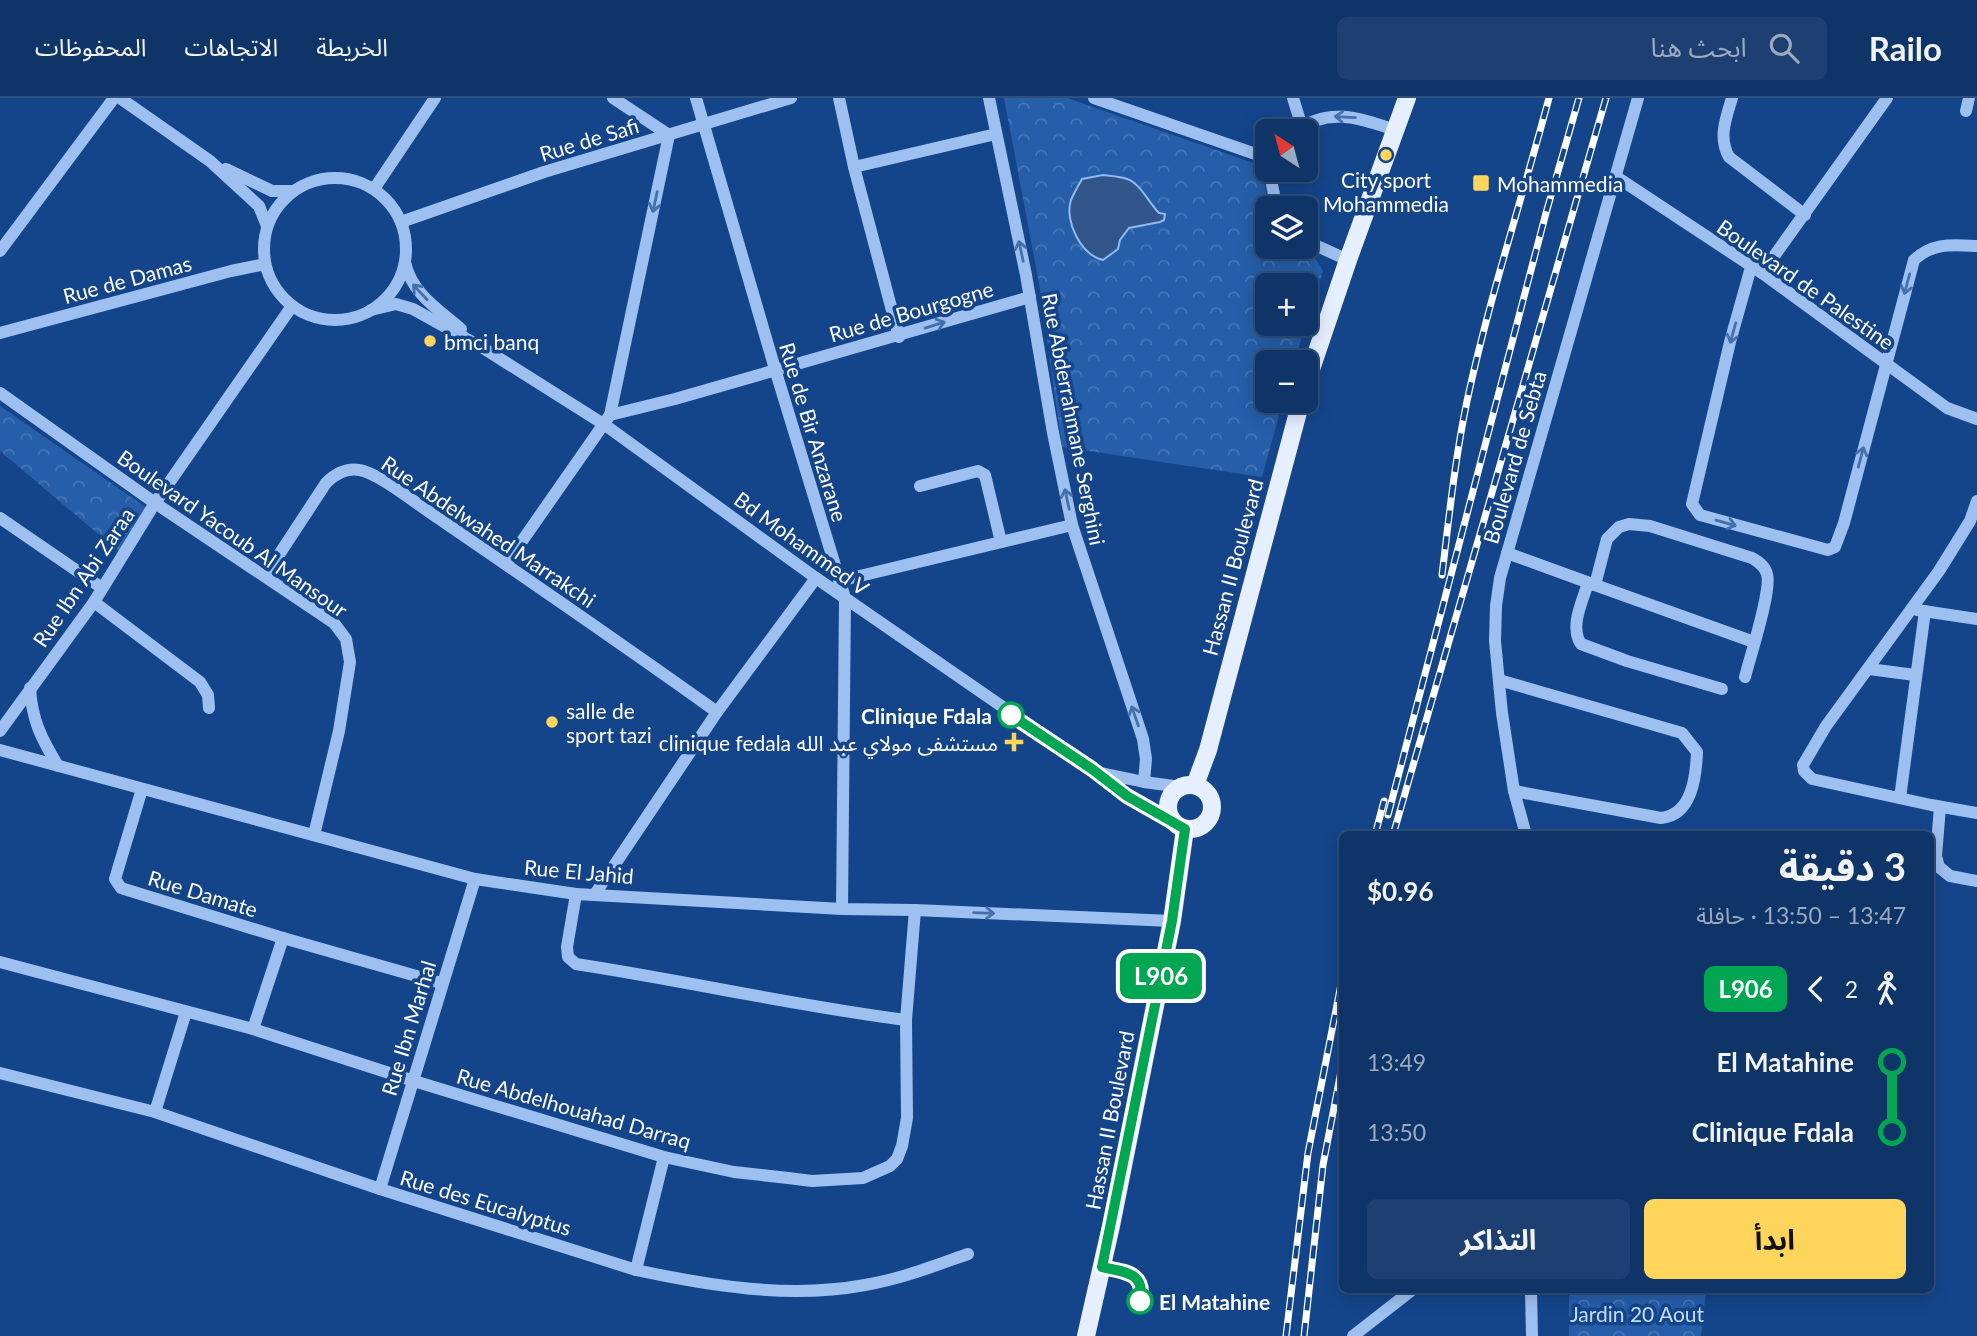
<!DOCTYPE html>
<html lang="ar">
<meta charset="utf-8">
<style>
body{margin:0;font-family:Lato,"Noto Sans Arabic",sans-serif;background:#1d3f71;color:#f1f3f6;direction:rtl;height:100vh;display:flex;flex-direction:column;font-size:26px;white-space:nowrap}
*{box-sizing:border-box;margin:0}
p{font-size:23px;color:#9baac0}
.icon{flex:none;width:38px;height:38px;fill:none;stroke:currentColor;stroke-width:2;stroke-linecap:round;stroke-linejoin:round}
.map{position:relative;flex:1;overflow:hidden;direction:ltr}
.details{position:absolute;left:1339px;top:733px;width:595px;height:462px;display:flex;flex-direction:column;background:#0f3468;border-radius:10px;box-shadow:0 4px 18px #0003,0 0 0 2px #2f4f7c;direction:rtl}
.details>*{flex:none}
.badge{padding:0 14px;border-radius:10px;font-size:24px;line-height:46px}
.needle{width:46px;rotate:324deg}
.fabs{position:absolute;left:1255px;top:21px;display:grid;gap:14px}
.fabs a{display:grid;place-items:center;width:63px;height:63px;border-radius:10px;background:#0f3468;box-shadow:0 4px 18px #0003,0 0 0 2px #2f4f7c;font-size:35px}
.map>.badge{position:absolute;translate:-50% -50%;box-shadow:0 0 0 4px #fff}
.legs{display:flex;align-items:center;gap:10px;height:77px;padding:0 28px;font-size:23px}
.legs p{margin-inline-start:auto}
.summary{display:flex;align-items:center;justify-content:space-between;height:119px;padding:0 28px}
h1{font-size:38px;font-weight:700;line-height:52px}
.action{display:flex;gap:14px;margin-top:auto;padding:14px 28px}
.action a{flex:1;height:80px;border-radius:10px;background:#ffd55c;color:#111;font-size:28px;font-weight:700;line-height:80px;text-align:center}
.action a+a{background:#1d3f71;color:#f1f3f6}
ul{padding:0 28px;list-style:none}
li{display:flex;align-items:center;gap:24px;height:70px;font-size:26px}
li i{display:grid;place-items:center;width:10px;height:100%;margin:0 9px;background:currentColor}
li i::after{content:'';width:18px;height:18px;margin:-9px;border:5px solid;border-radius:50%;background:#0f3468}
li p{margin-inline-start:auto}
li:first-child i{background:linear-gradient(#0000 50%,currentColor 0)}
li:last-child i{background:linear-gradient(currentColor 50%,#0000 0)}
header{display:flex;align-items:center;gap:42px;box-sizing:border-box;height:98px;padding:0 35px;background:#0f3468;border-bottom:2px solid #2f4f7c}
header strong{font-size:33px}
nav{display:flex;gap:38px;margin-inline-start:auto;font-size:24px}
.search{width:490px;height:63px;background:#1d3f71;display:flex;align-items:center;gap:18px;box-sizing:border-box;padding:0 24px;border-radius:10px;color:#9baac0;font-size:26px}
.map>svg:first-child{display:block}
.park{fill:url(#park-crowns);fill-rule:evenodd}
.water{fill:#32568a;stroke:#8fbaf3;stroke-width:2}
.lines{fill:none;stroke-linecap:round;stroke-linejoin:round}
.minor{stroke:#9dc0f0;stroke-width:12}
.major{stroke:#e6efff;stroke-width:18}
.rail-casing{stroke:#fff;stroke-width:7}
.rail{stroke:#14458b;stroke-width:4.5;stroke-dasharray:13;stroke-linecap:butt}
.oneway{stroke:#4470ae}
.line-1-casing{stroke:#fff;stroke-width:16}
.line-1{stroke:#00a651;stroke-width:10}
.poi-dot{fill:#ffd55c;stroke:#14458b;stroke-width:2.5}
.stop-1-dot{fill:#fff;stroke:#00a651;stroke-width:3.5}
.labels{text-anchor:middle;dominant-baseline:central;stroke-width:7;stroke-linejoin:round;paint-order:stroke}
.street-label{font-size:21px;fill:#fff;stroke:#14458b}
.poi-label{font-size:21px;fill:#fff;stroke:#14458b;text-anchor:start}
.stop-label{font-size:21px;font-weight:bold;fill:#fff;stroke:#14458b;text-anchor:end}
.park-label{font-size:21px;fill:#c3dbfb;stroke:#14458b}
</style>
<header>
<strong>Railo</strong>
<div class="search"><svg class="icon" aria-label="search" viewBox="0 0 24 24"><circle cx="10" cy="10" r="6"/><path d="M15 15l6 6"/></svg>ابحث هنا</div>
<nav><a>الخريطة</a><a>الاتجاهات</a><a>المحفوظات</a></nav>
</header>
<div class="map">
<svg width="1977" height="1238" viewBox="0 0 1977 1238">
<defs>
<pattern id="park-crowns" width="20" height="18" patternUnits="userSpaceOnUse" patternTransform="scale(1.75)"><rect width="20" height="18" fill="#265eaa"/><path d="M2 6a3 3 0 1 1 6 0M12 15a3 3 0 1 1 6 0" fill="none" stroke="#4776b7"/></pattern>
</defs>
<rect width="100%" height="100%" fill="#14458b"/>
<g class="park">
<path d="M 1004,0 L 1067,0 L 1262,68 L 1268,110 L 1267,149 C 1294,149 1310,146 1323,173 L 1294,264 L 1267,264 L 1267,303 L 1283,303 L 1262,379 L 1062,349 L 1039,185 ZM 1267,187 L 1306,187 L 1306,226 L 1267,226 Z"/>
<path d="M 0,308 L 147,410 L 123,457 L 0,353 Z"/>
<path d="M 1569,1192 L 1706,1192 L 1701,1238 L 1569,1238 Z"/>
</g>
<path class="water" d="M 1103,77 C 1111,78 1120,78 1127,81 C 1140,85 1149,105 1159,115 L 1165,116 L 1164,122 L 1160,124 L 1129,130 L 1120,142 L 1118,151 L 1103,162 C 1081,157 1064,123 1071,102 C 1074,95 1078,88 1082,81 Z"/>
<g class="lines">
<g class="minor">
<path d="M 120,0 L 210,63 L 259,108 L 267,128"/>
<path d="M 696,0 L 775,271 L 845,500 L 842,811"/>
<path d="M 839,0 L 854,69 L 899,239"/>
<path d="M 989,0 L 1026,177 L 1053,335 L 1072,427 L 1143,641 L 1146,661 L 1144,684"/>
<path d="M 1094,0 L 1267,60"/>
<path d="M 1293,0 L 1302,29"/>
<path d="M 1732,0 C 1726,20 1718,40 1729,59 L 1805,117"/>
<path d="M 1966,13 L 1969,0"/>
<path d="M 1297,33 C 1328,8 1362,21 1395,32"/>
<path d="M 854,69 L 996,36"/>
<path d="M 226,71 L 272,93 L 293,93"/>
<path d="M 1274,72 L 1272,87 L 1277,110"/>
<path d="M 1615,78 L 1762,175 L 1947,310 L 1977,321"/>
<circle cx="335" cy="151" r="71"/>
<path d="M 374,91 L 435,0"/>
<path d="M 401,124 L 544,74 L 791,0"/>
<path d="M 1306,143 L 1348,162"/>
<path d="M 0,153 L 114,0"/>
<path d="M 405,164 C 411,195 439,212 461,231"/>
<path d="M 1751,169 L 1730,244 L 1692,406 L 1700,417 L 1828,452 L 1835,449 L 1844,425 L 1914,162 C 1933,144 1953,147 1977,148"/>
<path d="M 1762,175 L 1887,0"/>
<path d="M 371,212 L 396,206 L 413,211 L 483,250 L 605,327 L 816,480 L 1097,674 C 1120,695 1145,711 1174,724"/>
<path d="M 0,235 L 231,173 L 265,166"/>
<path d="M 0,295 L 155,405 L 334,525 L 346,541 L 350,564 L 339,633 L 314,737"/>
<path d="M 610,317 L 669,37 L 613,0"/>
<path d="M 920,388 L 978,373 L 985,377 L 1001,444"/>
<path d="M 1977,403 L 1970,423 L 1939,473 L 1826,628 L 1803,667 L 1804,673 L 1812,681 L 1931,707 L 1977,715"/>
<path d="M 0,420 L 102,490"/>
<path d="M 1507,455 L 1595,487 L 1607,441 L 1619,429 L 1629,426 L 1650,428 L 1752,460 C 1759,464 1765,468 1767,476 C 1772,492 1750,559 1745,579"/>
<path d="M 506,466 L 610,317 L 675,301 L 1030,199"/>
<path d="M 265,478 L 326,385 C 335,376 346,370 359,372 C 378,374 423,411 441,422 C 533,485 626,549 717,614"/>
<path d="M 839,483 L 1072,427"/>
<path d="M 1588,485 C 1583,502 1569,529 1581,546 L 1627,563 L 1722,591"/>
<path d="M 1595,487 L 1754,544"/>
<path d="M 94,504 L 200,584 L 208,597 L 209,610"/>
<path d="M 1917,512 L 1977,521"/>
<path d="M 1869,571 L 1915,577"/>
<path d="M 1499,582 L 1682,635 L 1697,654 C 1696,679 1692,717 1661,720 L 1514,693"/>
<path d="M 30,590 C 32,622 41,640 58,668"/>
<path d="M 0,633 L 94,504 L 155,405 L 292,208"/>
<path d="M 0,652 L 475,781 L 576,796 L 842,811 L 915,812 L 1172,823"/>
<path d="M 1101,675 L 1144,684 L 1181,689"/>
<path d="M 142,691 L 115,781 L 121,790 L 283,840 L 441,885"/>
<path d="M 1900,700 L 1925,513"/>
<path d="M 1940,709 L 1936,758 L 1939,769 L 1950,778 L 1977,783"/>
<path d="M 1526,737 L 1514,693 L 1502,615 L 1495,543 L 1496,508 L 1500,480 L 1638,0"/>
<path d="M 576,796 L 567,849 L 568,859 L 576,866 C 687,883 796,908 906,922"/>
<path d="M 595,796 L 717,614 L 816,480"/>
<path d="M 0,864 L 253,931 L 414,983 L 664,1059 L 734,1074 L 788,1080 L 812,1083 L 863,1080 L 890,1068 L 897,1061 L 902,1048 L 907,1020 L 906,922 L 915,812"/>
<path d="M 253,931 L 283,840"/>
<path d="M 0,975 L 155,1014 L 380,1091 L 636,1172 C 710,1188 790,1201 865,1187 C 901,1181 934,1168 968,1156"/>
<path d="M 155,1014 L 186,914"/>
<path d="M 380,1091 L 475,781"/>
<path d="M 636,1172 L 664,1059"/>
<path d="M 1531,1192 L 1532,1238"/>
<path d="M 1353,1238 L 1412,1192"/>
</g>
<g class="major">
<path d="M 1306,286 L 1348,162 L 1407,0"/>
<circle cx="1190" cy="709" r="22"/>
<path d="M 1195,687 L 1208,652 L 1301,303"/>
<path d="M 1086,1238 L 1111,1128 L 1172,823 L 1185,731"/>
</g>
<defs>
<g id="rail">
<path d="M 1442,477 C 1449,419 1455,361 1467,303 C 1489,201 1522,101 1549,0"/>
<path d="M 1388,717 L 1546,115 L 1579,0"/>
<path d="M 1375,737 L 1384,703"/>
<path d="M 1393,737 L 1606,0"/>
<path d="M 1286,1238 L 1308,1055 L 1342,881"/>
<path d="M 1304,1238 L 1323,1067 L 1342,968"/>
</g>
</defs>
<use href="#rail" class="rail-casing"/>
<use href="#rail" class="rail"/>
</g>
<defs><path id="oneway-shaft" d="M-6 0H5M1.5-3L5.5 0L1.5 3" fill="none" stroke-width="1.6" stroke-linecap="round" stroke-linejoin="round" transform="scale(1.75)"/></defs>
<g class="oneway">
<use href="#oneway-shaft" transform="translate(1345 19) rotate(-177)"/>
<use href="#oneway-shaft" transform="translate(655 104) rotate(102)"/>
<use href="#oneway-shaft" transform="translate(1021 153) rotate(-102)"/>
<use href="#oneway-shaft" transform="translate(1907 186) rotate(105)"/>
<use href="#oneway-shaft" transform="translate(420 194) rotate(-133)"/>
<use href="#oneway-shaft" transform="translate(935 227) rotate(-17)"/>
<use href="#oneway-shaft" transform="translate(1733 235) rotate(105)"/>
<use href="#oneway-shaft" transform="translate(1861 359) rotate(-75)"/>
<use href="#oneway-shaft" transform="translate(1067 401) rotate(-102)"/>
<use href="#oneway-shaft" transform="translate(1726 425) rotate(16)"/>
<use href="#oneway-shaft" transform="translate(1135 618) rotate(-109)"/>
<use href="#oneway-shaft" transform="translate(984 815) rotate(2)"/>
</g>
<g class="lines">
<defs>
<path id="line-1" d="M 1011,617 L 1092,671 L 1127,698 L 1185,731 L 1172,823 L 1102,1169 C 1124,1174 1146,1174 1140,1203"/>
</defs>
<use href="#line-1" class="line-1-casing"/>
<use href="#line-1" class="line-1"/>
</g>
<g class="poi-dot">
<circle cx="1386" cy="57" r="7"/>
<rect x="1472" y="76" width="18" height="18" rx="3.5"/>
<circle cx="430" cy="243" r="7"/>
<circle cx="552" cy="624" r="7"/>
<path d="M1010.5 633.5h7v7h7v7h-7v7h-7v-7h-7v-7h7z"/>
</g>
<g class="stop-1-dot">
<circle cx="1011" cy="617" r="12"/>
<circle cx="1140" cy="1203" r="12"/>
</g>
<g class="labels">
<g class="street-label">
<text transform="translate(589 41) rotate(-17)">Rue de Safi</text>
<text transform="translate(127 181) rotate(-15)">Rue de Damas</text>
<text transform="translate(1806 186) rotate(35)">Boulevard de Palestine</text>
<text transform="translate(911 213) rotate(-16)">Rue de Bourgogne</text>
<text transform="translate(1074 321) rotate(79)">Rue Abderrahmane Serghini</text>
<text transform="translate(814 334) rotate(73)">Rue de Bir Anzarane</text>
<text transform="translate(1514 359) rotate(-74)">Boulevard de Sebta</text>
<text transform="translate(489 433) rotate(34)">Rue Abdelwahed Marrakchi</text>
<text transform="translate(233 435) rotate(35)">Boulevard Yacoub Al Mansour</text>
<text transform="translate(802 445) rotate(36)">Bd Mohammed V</text>
<text transform="translate(1232 469) rotate(-75)">Hassan II Boulevard</text>
<text transform="translate(83 479) rotate(-56)">Rue Ibn Abi Zaraa</text>
<text transform="translate(579 773) rotate(5)">Rue El Jahid</text>
<text transform="translate(203 795) rotate(17)">Rue Damate</text>
<text transform="translate(408 930) rotate(-73)">Rue Ibn Marhal</text>
<text transform="translate(574 1010) rotate(16)">Rue Abdelhouahad Darraq</text>
<text transform="translate(1109 1022) rotate(-79)">Hassan II Boulevard</text>
<text transform="translate(486 1104) rotate(17)">Rue des Eucalyptus</text>
</g>
<g class="poi-label">
<text x="1386" y="81" text-anchor="middle">City sport<tspan x="1386" dy="24">Mohammedia</tspan></text>
<text x="1497" y="85">Mohammedia</text>
<text x="444" y="243">bmci banq</text>
<text x="566" y="612">salle de<tspan x="566" dy="24">sport tazi</tspan></text>
<text x="998" y="644" text-anchor="end">clinique fedala مستشفى مولاي عبد الله</text>
</g>
<g class="stop-label">
<text x="992" y="617">Clinique Fdala</text>
<text x="1159" y="1203" text-anchor="start">El Matahine</text>
</g>
<g class="park-label">
<text x="1637" y="1215">Jardin 20 Aout</text>
</g>
</g>
</svg>
<div class="fabs">
<a><svg class="needle" viewBox="-14 -14 28 28"><path d="M0-13l5 13h-10z" fill="#e53935"/><path d="M0 13l5-13h-10z" fill="#9baac0"/></svg></a>
<a><svg class="icon" aria-label="layers" viewBox="0 0 24 24"><path d="M12 4l9 5-9 5-9-5zM3 14l9 5 9-5"/></svg></a>
<a>+</a>
<a>−</a>
</div>
<b class="badge" style="left:1161px;top:878px;background:#00a651;color:#fff">L906</b>
<section class="details">
<div class="summary"><div><h1>3 دقيقة</h1><p>13:47 – 13:50 · حافلة</p></div><b>$0.96</b></div>
<div class="legs"><svg class="icon" aria-label="walk" viewBox="0 0 24 24"><circle cx="13" cy="4" r="2"/><path d="M13 8l-2 6 4 7M11 14l-3 7M7 12l3-4h3l4 4"/></svg>2<svg class="icon" aria-label="back" viewBox="0 0 24 24"><path d="M15 5l-7 7 7 7"/></svg><b class="badge" style="background:#00a651;color:#fff">L906</b></div>
<ul>
<li><i style="color:#00a651"></i><b>El Matahine</b><p>13:49</p></li>
<li><i style="color:#00a651"></i><b>Clinique Fdala</b><p>13:50</p></li>
</ul>
<div class="action"><a>ابدأ</a><a>التذاكر</a></div>
</section>
</div>
